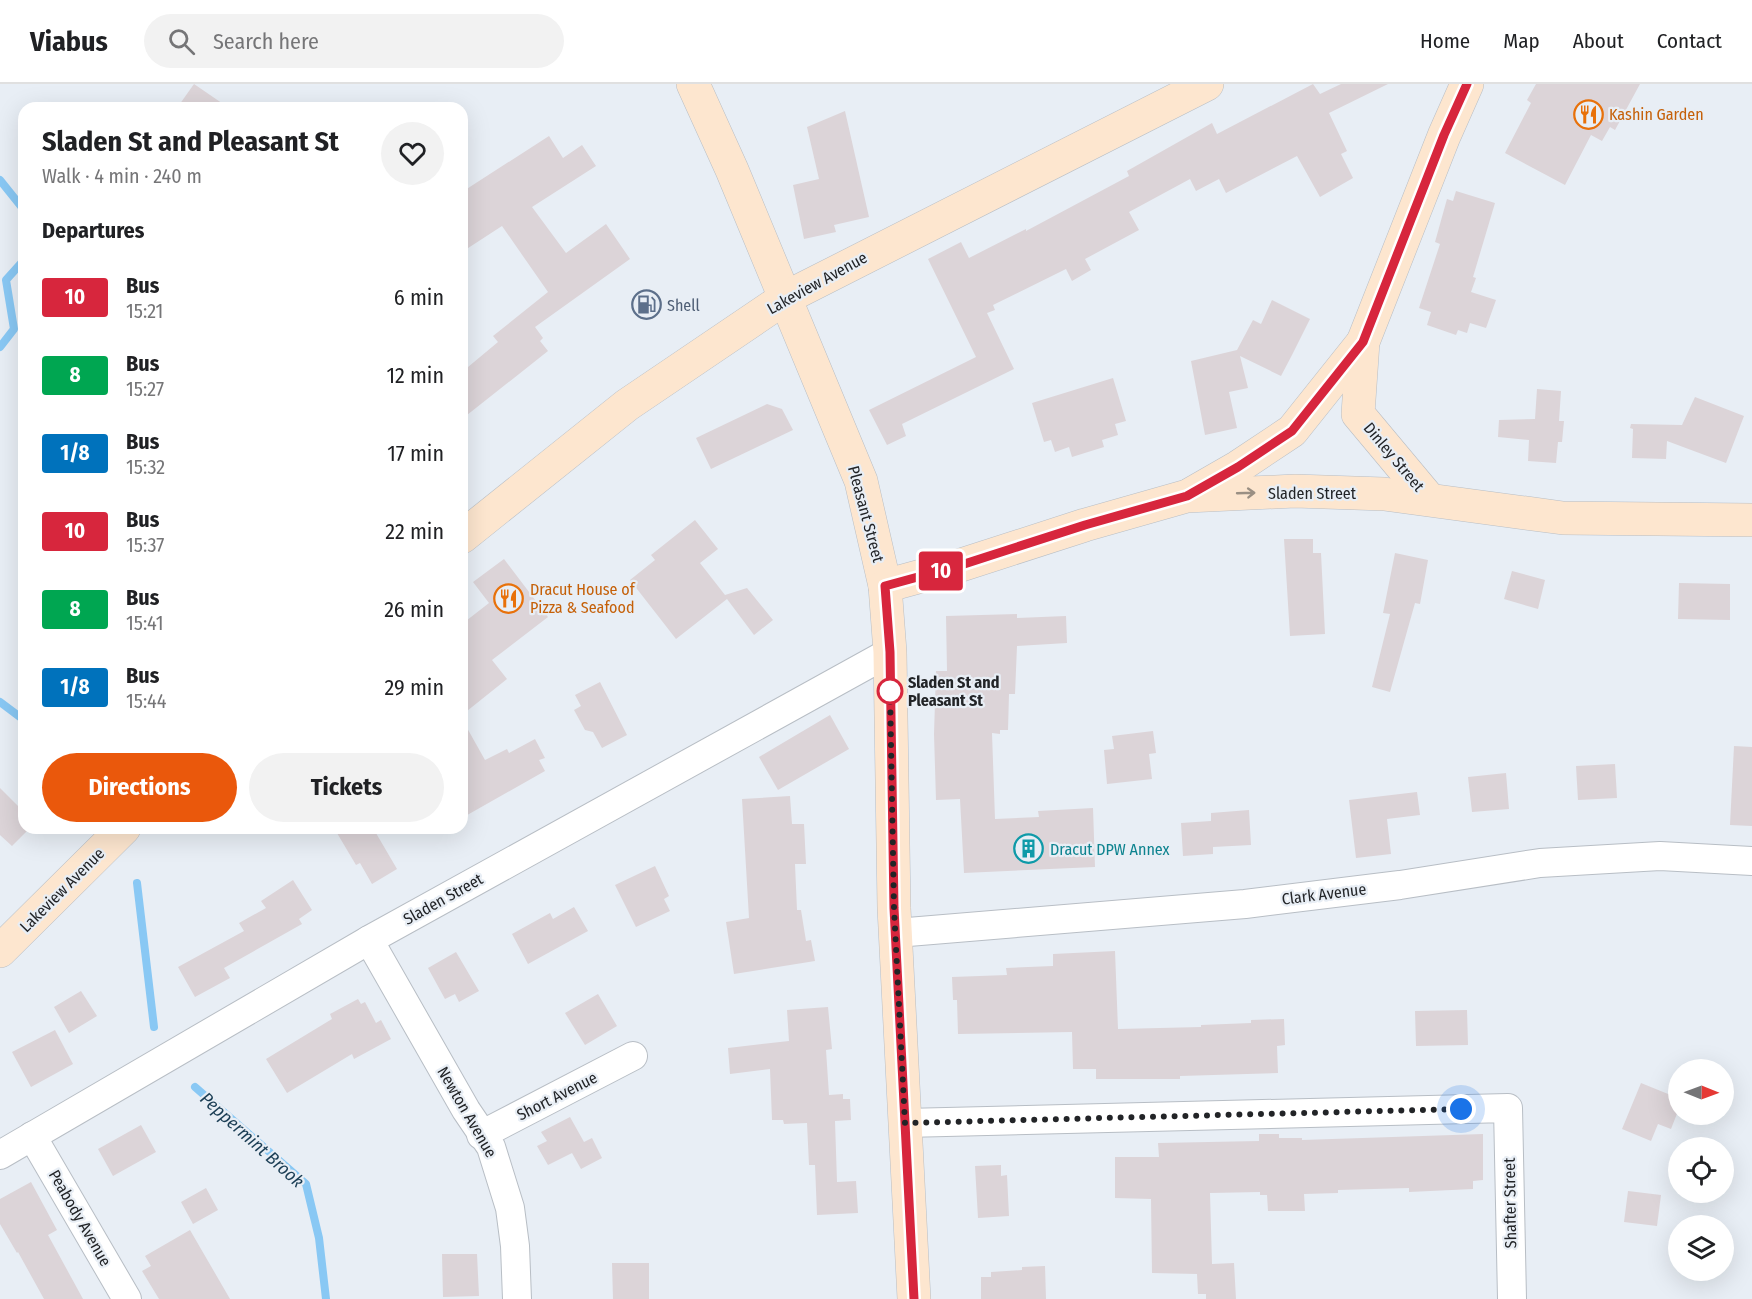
<!DOCTYPE html>
<meta charset="utf-8">
<style>
body{margin:0;font-family:"Fira Sans Condensed",sans-serif;background:#f2f2f2;color:#202124;height:100vh;display:flex;flex-direction:column;font-size:22px;white-space:nowrap}
*{box-sizing:border-box;margin:0}
p{font-size:20px;color:#757577}
.icon{flex:none;width:33px;height:33px;fill:none;stroke:currentColor;stroke-width:2;stroke-linecap:round;stroke-linejoin:round}
.map{position:relative;flex:1;overflow:hidden}
.drawer{position:absolute;left:18px;top:18px;width:450px;height:732px;display:flex;flex-direction:column;background:#fff;border-radius:18px;box-shadow:0 6px 24px #0002}
.drawer>*{flex:none}
.badge{padding:0 12px;border-radius:4px;font-size:21px;line-height:39px}
.needle{width:39px;rotate:91deg}
.fabs{position:absolute;left:1668px;top:975px;display:grid;gap:12px}
.fabs a{display:grid;place-items:center;width:66px;height:66px;border-radius:50%;background:#fff;box-shadow:0 6px 24px #0002;font-size:30px}
.you{position:absolute;width:30px;height:30px;margin:-15px;border:4px solid #fff;border-radius:50%;background:#1a73e8;box-shadow:0 0 0 9px #1a73e833}
.map>.badge{position:absolute;translate:-50% -50%;box-shadow:0 0 0 3px #fff}
h2{padding:0 24px;font-size:22px;line-height:54px}
.round{display:grid;place-items:center;flex:none;width:63px;height:63px;border-radius:32px;background:#f2f2f2}
.summary{display:flex;align-items:center;justify-content:space-between;height:102px;padding:0 24px}
h1{font-size:28px;font-weight:700;line-height:45px}
.button{display:flex;gap:12px;margin-top:auto;padding:12px 24px}
.button a{flex:1;height:69px;border-radius:36px;background:#ea580c;color:#fff;font-size:24px;font-weight:700;line-height:69px;text-align:center}
.button a+a{background:#f2f2f2;color:#202124}
ul{padding:0;list-style:none}
li{display:flex;align-items:center;gap:18px;height:78px;padding:0 24px}
li div{flex:1}
li b{display:block;font-size:22px}
li em{font-style:normal}
li .badge{min-width:66px;font-weight:700;text-align:center}
header{display:flex;align-items:center;gap:36px;box-sizing:border-box;height:84px;padding:0 30px;background:#fff;border-bottom:2px solid #e0e0e0}
header strong{font-size:28px}
nav{display:flex;gap:33px;margin-inline-start:auto;font-size:21px}
.search{width:420px;height:54px;background:#f2f2f2;display:flex;align-items:center;gap:15px;box-sizing:border-box;padding:0 21px;border-radius:33px;color:#757577;font-size:22px}
.map>svg:first-child{display:block}
.lines{fill:none;stroke-linecap:round;stroke-linejoin:round}
.stream{stroke:#89c8f4;stroke-width:8}
.building{fill:#dcd4d8}
.street-casing{stroke:#b8bec5;stroke-width:30}
.secondary-casing{stroke:#b8bec5;stroke-width:34}
.street{stroke:#fff;stroke-width:28}
.secondary{stroke:#fde6cf;stroke-width:33}
.oneway{stroke:#9a8f83}
.line-casing{stroke:#fff;stroke-width:14}
.line{stroke:#d7263d;stroke-width:9}
.walk{stroke:#222427;stroke-width:6;stroke-dasharray:0 10.8}
.stop-dot{fill:#fff;stroke:#d7263d;stroke-width:3}
.labels{text-anchor:middle;dominant-baseline:central;stroke-width:4.5;stroke-linejoin:round;paint-order:stroke}
.food-label{font-size:16px;fill:#c56008;stroke:#e8eef5;text-anchor:start}
.street-label{font-size:16px;fill:#222427;stroke:#e8eef5}
.service-label{font-size:16px;fill:#4e5e75;stroke:#e8eef5;text-anchor:start}
.stop-label{font-size:16px;font-weight:bold;fill:#222427;stroke:#e8eef5;text-anchor:start}
.culture-label{font-size:16px;fill:#0d838f;stroke:#e8eef5;text-anchor:start}
.water-label{font-size:18px;font-style:italic;fill:#1a3d54;stroke:#e8eef5}
</style>
<header>
<strong>Viabus</strong>
<div class="search"><svg class="icon" aria-label="search" viewBox="0 0 24 24"><circle cx="10" cy="10" r="6"/><path d="M15 15l6 6"/></svg>Search here</div>
<nav><a>Home</a><a>Map</a><a>About</a><a>Contact</a></nav>
</header>
<div class="map">
<svg width="1752" height="1215" viewBox="0 0 1752 1215">
<rect width="100%" height="100%" fill="#e8eef5"/>
<g class="lines">
<g class="stream">
<path d="M 0,96 L 24,126"/>
<path d="M 0,263 L 14,245 L 6,196 L 24,176"/>
<path d="M 0,618 L 24,636"/>
<path d="M 137,799 L 154,943"/>
<path d="M 195,1003 L 306,1100 L 319,1154 L 326,1215"/>
</g>
</g>
<g class="building">
<path d="M 194,0 L 229,24 L 177,24 Z"/>
<path d="M 1313,0 L 1320,10 L 1341,0 L 1388,0 L 1329,29 L 1347,67 L 1341,70 L 1353,94 L 1320,113 L 1297,72 L 1226,109 L 1219,95 L 1196,107 L 1190,95 L 1129,128 L 1139,146 L 1085,175 L 1091,186 L 1072,197 L 1066,185 L 993,221 L 995,226 L 987,229 L 1014,285 L 902,340 L 906,352 L 887,361 L 869,326 L 976,273 L 928,175 L 961,158 L 969,174 L 1026,145 L 1026,147 L 1129,92 L 1127,87 L 1212,39 L 1217,50 Z"/>
<path d="M 1536,0 L 1640,0 L 1615,46 L 1610,43 L 1602,57 L 1591,51 L 1565,101 L 1505,69 L 1531,19 L 1527,16 Z"/>
<path d="M 845,27 L 869,133 L 834,141 L 836,148 L 804,155 L 793,101 L 819,95 L 807,43 Z"/>
<path d="M 549,52 L 563,74 L 582,61 L 596,82 L 532,123 L 566,169 L 606,140 L 630,175 L 535,243 L 543,254 L 540,257 L 548,267 L 462,335 L 462,288 L 498,258 L 493,252 L 548,208 L 502,142 L 462,168 L 462,108 Z"/>
<path d="M 1456,107 L 1495,119 L 1473,193 L 1476,194 L 1471,208 L 1496,216 L 1486,244 L 1470,239 L 1467,249 L 1458,246 L 1456,251 L 1427,241 L 1431,228 L 1419,224 L 1440,160 L 1435,158 L 1447,115 L 1453,117 Z"/>
<path d="M 1272,216 L 1310,235 L 1292,271 L 1281,292 L 1240,272 L 1248,304 L 1229,308 L 1237,344 L 1205,351 L 1191,277 L 1237,266 L 1253,236 L 1261,240 Z"/>
<path d="M 1113,294 L 1126,337 L 1115,340 L 1118,351 L 1102,356 L 1104,363 L 1072,373 L 1069,363 L 1055,368 L 1051,356 L 1044,358 L 1032,319 Z"/>
<path d="M 1537,305 L 1561,307 L 1559,337 L 1564,337 L 1562,358 L 1558,358 L 1556,379 L 1528,377 L 1529,356 L 1498,353 L 1499,336 L 1535,335 Z"/>
<path d="M 1695,313 L 1744,332 L 1726,379 L 1667,357 L 1666,375 L 1632,374 L 1633,345 L 1630,344 L 1631,340 L 1682,341 Z"/>
<path d="M 767,320 L 782,325 L 793,346 L 711,385 L 696,354 Z"/>
<path d="M 695,436 L 718,465 L 700,479 L 725,511 L 747,504 L 773,536 L 754,551 L 727,515 L 676,555 L 630,496 L 655,476 L 651,471 Z"/>
<path d="M 1284,455 L 1313,455 L 1313,469 L 1321,469 L 1325,550 L 1290,552 Z"/>
<path d="M 1395,469 L 1428,476 L 1420,520 L 1415,519 L 1390,608 L 1372,603 L 1390,530 L 1383,529 Z"/>
<path d="M 504,475 L 548,533 L 492,576 L 507,595 L 462,631 L 462,540 L 489,519 L 473,498 Z"/>
<path d="M 1512,487 L 1545,496 L 1538,525 L 1504,515 Z"/>
<path d="M 1679,499 L 1730,500 L 1730,536 L 1678,535 Z"/>
<path d="M 1017,530 L 1017,534 L 1066,532 L 1067,559 L 1017,562 L 1015,610 L 1009,610 L 1008,646 L 1000,646 L 1000,650 L 992,649 L 995,735 L 1039,733 L 1038,727 L 1093,724 L 1095,783 L 964,789 L 960,715 L 936,716 L 934,650 L 936,587 L 947,587 L 946,532 Z"/>
<path d="M 600,598 L 627,651 L 602,664 L 593,648 L 585,646 L 574,626 L 581,622 L 575,611 Z"/>
<path d="M 830,631 L 849,665 L 778,706 L 759,673 Z"/>
<path d="M 462,635 L 485,676 L 507,665 L 509,669 L 535,655 L 545,674 L 539,676 L 545,687 L 462,734 Z"/>
<path d="M 1153,647 L 1156,669 L 1149,670 L 1152,695 L 1107,700 L 1104,666 L 1114,665 L 1112,652 Z"/>
<path d="M 1734,662 L 1752,663 L 1752,742 L 1730,741 Z"/>
<path d="M 1615,680 L 1617,714 L 1578,716 L 1576,682 Z"/>
<path d="M 1506,689 L 1509,725 L 1472,728 L 1468,693 Z"/>
<path d="M 0,704 L 24,728 L 24,744 L 28,746 L 12,762 L 0,751 Z"/>
<path d="M 1417,708 L 1420,731 L 1387,735 L 1391,770 L 1356,774 L 1349,716 Z"/>
<path d="M 790,712 L 792,740 L 804,740 L 806,780 L 795,780 L 797,826 L 801,826 L 806,857 L 811,856 L 815,877 L 734,890 L 726,838 L 749,834 L 742,715 Z"/>
<path d="M 1249,726 L 1251,761 L 1213,763 L 1213,770 L 1183,772 L 1181,739 L 1211,737 L 1211,729 Z"/>
<path d="M 334,744 L 373,744 L 397,785 L 372,800 L 360,779 L 356,781 Z"/>
<path d="M 655,782 L 669,812 L 664,815 L 670,827 L 636,843 L 615,801 Z"/>
<path d="M 293,796 L 312,826 L 299,835 L 302,840 L 224,884 L 230,894 L 195,913 L 178,883 L 244,847 L 239,839 L 266,824 L 261,817 Z"/>
<path d="M 574,823 L 588,847 L 528,880 L 512,850 L 550,829 L 553,835 Z"/>
<path d="M 1115,867 L 1118,945 L 1201,943 L 1201,941 L 1251,939 L 1251,936 L 1284,935 L 1285,961 L 1277,962 L 1278,989 L 1180,992 L 1180,995 L 1096,995 L 1096,985 L 1073,985 L 1072,948 L 958,950 L 957,916 L 953,916 L 952,893 L 1007,891 L 1006,884 L 1053,882 L 1053,870 Z"/>
<path d="M 456,868 L 479,907 L 459,918 L 455,910 L 445,915 L 428,884 Z"/>
<path d="M 81,907 L 97,932 L 69,949 L 54,923 Z"/>
<path d="M 598,910 L 617,942 L 585,961 L 565,929 Z"/>
<path d="M 358,915 L 361,920 L 365,918 L 376,939 L 381,936 L 391,955 L 354,975 L 352,970 L 287,1009 L 266,975 L 332,935 L 330,930 Z"/>
<path d="M 828,923 L 832,965 L 826,966 L 829,1011 L 843,1010 L 843,1015 L 850,1015 L 851,1036 L 835,1037 L 837,1098 L 856,1097 L 858,1129 L 817,1131 L 815,1081 L 809,1081 L 807,1039 L 784,1040 L 783,1036 L 772,1036 L 770,985 L 730,990 L 728,964 L 789,957 L 787,926 Z"/>
<path d="M 1467,926 L 1468,961 L 1416,962 L 1415,927 Z"/>
<path d="M 55,946 L 73,980 L 31,1003 L 12,968 Z"/>
<path d="M 1641,999 L 1678,1014 L 1678,1027 L 1671,1045 L 1658,1040 L 1651,1057 L 1622,1045 Z"/>
<path d="M 570,1033 L 584,1058 L 592,1054 L 602,1074 L 581,1085 L 572,1069 L 548,1081 L 537,1062 L 547,1057 L 541,1048 Z"/>
<path d="M 141,1041 L 156,1068 L 113,1092 L 98,1065 Z"/>
<path d="M 1259,1050 L 1279,1050 L 1279,1054 L 1302,1054 L 1302,1056 L 1483,1050 L 1483,1096 L 1473,1097 L 1473,1105 L 1409,1108 L 1409,1104 L 1338,1106 L 1338,1109 L 1304,1110 L 1305,1127 L 1268,1127 L 1267,1111 L 1260,1111 L 1260,1108 L 1210,1109 L 1212,1180 L 1234,1179 L 1236,1215 L 1206,1215 L 1206,1210 L 1198,1210 L 1197,1190 L 1152,1189 L 1151,1115 L 1115,1114 L 1115,1073 L 1159,1073 L 1158,1059 L 1259,1057 Z"/>
<path d="M 1001,1081 L 1001,1092 L 1007,1091 L 1009,1132 L 978,1134 L 975,1082 Z"/>
<path d="M 31,1098 L 57,1146 L 48,1151 L 83,1215 L 44,1215 L 18,1168 L 17,1169 L 0,1140 L 0,1115 Z"/>
<path d="M 206,1104 L 218,1126 L 193,1140 L 181,1118 Z"/>
<path d="M 1628,1107 L 1661,1111 L 1657,1142 L 1624,1138 Z"/>
<path d="M 190,1146 L 230,1215 L 159,1215 L 142,1187 L 151,1182 L 145,1172 Z"/>
<path d="M 442,1170 L 477,1170 L 479,1212 L 443,1213 Z"/>
<path d="M 612,1179 L 649,1179 L 649,1215 L 613,1215 Z"/>
<path d="M 1045,1182 L 1046,1215 L 981,1215 L 981,1193 L 991,1193 L 991,1188 L 1022,1186 L 1022,1183 Z"/>
</g>
<g class="lines">
<defs>
<g id="street">
<path d="M 896,849 L 1245,820 L 1400,801 L 1540,779 L 1660,772 L 1752,777"/>
<path d="M 369,856 L 466,1026 L 491,1063 L 510,1124 L 515,1162 L 517,1215"/>
<path d="M 905,1039 L 1508,1024 L 1512,1215"/>
<path d="M 481,1051 L 633,972"/>
<path d="M 32,1052 L 127,1215"/>
<path d="M 0,1071 L 369,856 L 890,568"/>
</g>
<g id="secondary">
<path d="M 693,0 L 732,86 L 861,397 L 885,502 L 890,568 L 894,824 L 914,1215"/>
<path d="M 1191,410 L 1238,383 L 1292,347 L 1363,258"/>
<path d="M 1429,415 L 1358,330 L 1363,258 L 1444,52 L 1467,0"/>
<path d="M 462,453 L 627,321 L 785,214 L 1207,0"/>
<path d="M 885,502 L 958,482 L 1085,441 L 1187,412 L 1295,407 L 1384,410 L 1563,434 L 1752,436"/>
<path d="M 0,867 L 124,744"/>
</g>
</defs>
<use href="#street" class="street-casing"/>
<use href="#secondary" class="secondary-casing"/>
<use href="#street" class="street"/>
<use href="#secondary" class="secondary"/>
</g>
<defs><path id="oneway-shaft" d="M-6 0H5M1.5-3L5.5 0L1.5 3" fill="none" stroke-width="1.6" stroke-linecap="round" stroke-linejoin="round" transform="scale(1.5)"/></defs>
<use class="oneway" href="#oneway-shaft" transform="translate(1246 409) rotate(-2)"/>
<g class="lines">
<defs>
<path id="line" d="M 914,1215 L 894,824 L 890,568 L 885,502 L 958,482 L 1085,441 L 1187,412 L 1238,383 L 1292,347 L 1363,258 L 1444,51 L 1467,0"/>
</defs>
<use href="#line" class="line-casing"/>
<use href="#line" class="line"/>
<path class="walk" d="M 890,607 L 894,824 L 905,1039 L 1461,1025"/>
</g>
<defs>
<symbol id="restaurant-ring" viewBox="-11 -11 22 22"><circle r="9.5" fill="#e8eef5" stroke="#e8710a" stroke-width="1.5"/><path d="M-5-6h1v4h1v-4h1v4h1v-4h1v5L-1.5 .5V6h-2V.5L-5-1ZM5-6V6H3V1.5H1.5Q1.5-4 5-6Z" fill="#e8710a"/></symbol>
<symbol id="fuel-ring" viewBox="-11 -11 22 22"><circle r="9.5" fill="#e8eef5" stroke="#5c6f8a" stroke-width="1.5"/><path d="M-5.5-6h7V0h2V4h1.3V-2.5L3-4.5l.8-.8L6-3V5H2.5V1h-1V6h-7ZM-4.2-4.7v3.2H.2V-4.7Z" fill="#5c6f8a"/></symbol>
<symbol id="building-ring" viewBox="-11 -11 22 22"><circle r="9.5" fill="#e8eef5" stroke="#0f9aa8" stroke-width="1.5"/><path d="M-4-6H4V6H1V3H-1V6H-4ZM-2.5-4.3h1.7v1.8h-1.7ZM.8-4.3h1.7v1.8H.8ZM-2.5-1h1.7V.8h-1.7ZM.8-1h1.7V.8H.8Z" fill="#0f9aa8"/></symbol>
</defs>
<g fill-rule="evenodd">
<use href="#restaurant-ring" x="1572" y="14" width="33" height="33"/>
<use href="#fuel-ring" x="630" y="204" width="33" height="33"/>
<use href="#restaurant-ring" x="492" y="498" width="33" height="33"/>
<use href="#building-ring" x="1012" y="748" width="33" height="33"/>
</g>
<circle class="stop-dot" cx="890" cy="607" r="12"/>
<g class="labels">
<g class="food-label">
<text x="1609" y="30">Kashin Garden</text>
<text x="530" y="505">Dracut House of<tspan x="530" dy="18">Pizza &amp; Seafood</tspan></text>
</g>
<g class="street-label">
<text transform="translate(817 199) rotate(-29)">Lakeview Avenue</text>
<text transform="translate(1394 373) rotate(50)">Dinley Street</text>
<text x="1312" y="409">Sladen Street</text>
<text transform="translate(866 430) rotate(75)">Pleasant Street</text>
<text transform="translate(62 806) rotate(-45)">Lakeview Avenue</text>
<text transform="translate(1324 810) rotate(-7)">Clark Avenue</text>
<text transform="translate(443 815) rotate(-29)">Sladen Street</text>
<text transform="translate(557 1012) rotate(-27)">Short Avenue</text>
<text transform="translate(467 1028) rotate(60)">Newton Avenue</text>
<text transform="translate(1510 1119) rotate(-91)">Shafter Street</text>
<text transform="translate(80 1134) rotate(60)">Peabody Avenue</text>
</g>
<g class="service-label">
<text x="667" y="221">Shell</text>
</g>
<g class="stop-label">
<text x="908" y="598">Sladen St and<tspan x="908" dy="18">Pleasant St</tspan></text>
</g>
<g class="culture-label">
<text x="1050" y="765">Dracut DPW Annex</text>
</g>
<g class="water-label">
<text transform="translate(252 1056) rotate(42)">Peppermint Brook</text>
</g>
</g>
</svg>
<div class="fabs">
<a><svg class="needle" viewBox="-14 -14 28 28"><path d="M0-13l5 13h-10z" fill="#e53935"/><path d="M0 13l5-13h-10z" fill="#757577"/></svg></a>
<a><svg class="icon" aria-label="locate" viewBox="0 0 24 24"><circle cx="12" cy="12" r="6"/><path d="M12 2v4M12 18v4M2 12h4M18 12h4"/></svg></a>
<a><svg class="icon" aria-label="layers" viewBox="0 0 24 24"><path d="M12 4l9 5-9 5-9-5zM3 14l9 5 9-5"/></svg></a>
</div>
<div class="you" style="left:1461px;top:1025px"></div>
<b class="badge" style="left:941px;top:487px;background:#d7263d;color:#fff">10</b>
<section class="drawer">
<div class="summary"><div><h1>Sladen St and Pleasant St</h1><p>Walk · 4 min · 240 m</p></div><a class="round"><svg class="icon" aria-label="heart" viewBox="0 0 24 24"><path d="M12 20l-8-8c-3-5 5-10 8-4 3-6 11-1 8 4z"/></svg></a></div>
<h2>Departures</h2>
<ul>
<li><span class="badge" style="background:#d7263d;color:#fff">10</span><div><b>Bus</b><p>15:21</p></div><em>6 min</em></li>
<li><span class="badge" style="background:#00a651;color:#fff">8</span><div><b>Bus</b><p>15:27</p></div><em>12 min</em></li>
<li><span class="badge" style="background:#0072bc;color:#fff">1/8</span><div><b>Bus</b><p>15:32</p></div><em>17 min</em></li>
<li><span class="badge" style="background:#d7263d;color:#fff">10</span><div><b>Bus</b><p>15:37</p></div><em>22 min</em></li>
<li><span class="badge" style="background:#00a651;color:#fff">8</span><div><b>Bus</b><p>15:41</p></div><em>26 min</em></li>
<li><span class="badge" style="background:#0072bc;color:#fff">1/8</span><div><b>Bus</b><p>15:44</p></div><em>29 min</em></li>
</ul>
<div class="button"><a>Directions</a><a>Tickets</a></div>
</section>
</div>
